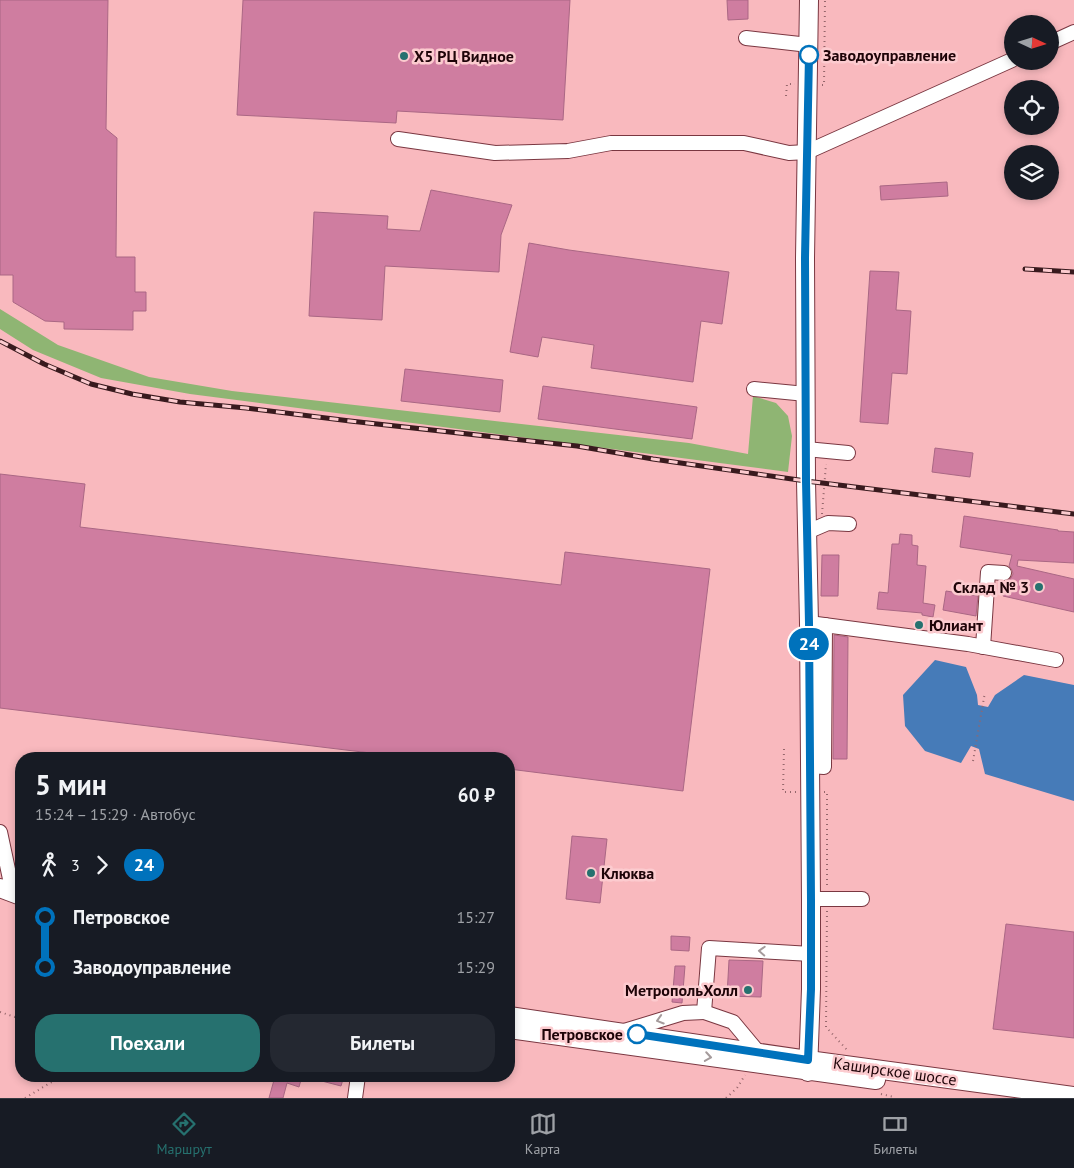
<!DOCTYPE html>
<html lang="ru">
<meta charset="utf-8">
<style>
body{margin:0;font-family:"PT Sans",sans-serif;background:#242831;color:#f1f3f6;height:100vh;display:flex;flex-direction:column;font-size:19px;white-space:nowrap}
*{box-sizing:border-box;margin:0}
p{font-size:16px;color:#9ea1a6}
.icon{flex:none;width:28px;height:28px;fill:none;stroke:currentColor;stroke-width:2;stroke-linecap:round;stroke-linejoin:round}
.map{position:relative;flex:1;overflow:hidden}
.sheet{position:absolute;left:15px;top:752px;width:500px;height:330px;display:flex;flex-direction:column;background:#171b24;border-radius:20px;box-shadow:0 2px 8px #0003}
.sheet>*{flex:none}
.badge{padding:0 10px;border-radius:16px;font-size:18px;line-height:32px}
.needle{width:32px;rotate:94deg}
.tools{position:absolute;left:1004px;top:15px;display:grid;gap:10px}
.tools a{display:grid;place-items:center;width:55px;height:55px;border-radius:50%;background:#171b24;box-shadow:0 2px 8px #0003;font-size:25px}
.map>.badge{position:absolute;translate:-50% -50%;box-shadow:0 0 0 2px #fff}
.legs{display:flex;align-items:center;gap:8px;height:55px;padding:0 20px;font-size:16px}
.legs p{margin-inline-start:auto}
.overview{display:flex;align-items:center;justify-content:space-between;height:85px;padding:0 20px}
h1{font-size:28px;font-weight:600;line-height:38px}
.cta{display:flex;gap:10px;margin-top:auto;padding:10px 20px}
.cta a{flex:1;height:58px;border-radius:20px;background:#26716f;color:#fff;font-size:20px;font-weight:600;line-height:58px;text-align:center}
.cta a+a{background:#242831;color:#f1f3f6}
ul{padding:0 20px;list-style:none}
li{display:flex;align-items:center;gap:18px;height:50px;font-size:19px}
li i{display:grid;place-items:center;width:8px;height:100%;margin:0 6px;background:currentColor}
li i::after{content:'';width:12px;height:12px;margin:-6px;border:4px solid;border-radius:50%;background:#171b24}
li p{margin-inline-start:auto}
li:first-child i{background:linear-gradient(#0000 50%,currentColor 0)}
li:last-child i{background:linear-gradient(currentColor 50%,#0000 0)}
.dock{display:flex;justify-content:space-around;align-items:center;height:70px;border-top:1px solid #363941;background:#171b24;font-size:14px;color:#9ea1a6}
.dock a{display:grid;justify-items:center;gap:2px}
.dock .active{color:#26716f}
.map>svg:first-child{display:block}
.green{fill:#8fb573}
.water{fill:#467bb8}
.building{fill:#cf7da0;stroke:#aa6784}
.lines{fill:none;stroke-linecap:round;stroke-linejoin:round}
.minor-casing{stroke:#7a3741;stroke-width:16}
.major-casing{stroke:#7a3741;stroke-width:20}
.path{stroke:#95666b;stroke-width:2;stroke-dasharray:1 4;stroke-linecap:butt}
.minor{stroke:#fff;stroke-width:14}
.major{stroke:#fff;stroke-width:18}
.rail-casing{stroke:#391a1e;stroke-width:5}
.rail{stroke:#fccbcf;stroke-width:3;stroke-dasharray:9;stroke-linecap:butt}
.oneway{stroke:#a59b9c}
.line-1-casing{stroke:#fff;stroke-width:11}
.line-1{stroke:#0072bc;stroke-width:8}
.stop-1-dot{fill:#fff;stroke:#0072bc;stroke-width:2.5}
.poi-dot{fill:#26716f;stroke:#fccbcf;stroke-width:2}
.labels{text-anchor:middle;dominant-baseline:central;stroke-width:5;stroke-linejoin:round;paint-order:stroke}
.stop-label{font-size:16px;font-weight:bold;fill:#1e0408;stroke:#fccbcf;text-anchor:start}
.poi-label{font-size:16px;font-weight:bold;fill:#1e0408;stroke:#fccbcf;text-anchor:start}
.street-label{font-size:16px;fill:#1e0408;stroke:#fccbcf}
</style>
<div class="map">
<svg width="1074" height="1098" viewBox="0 0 1074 1098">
<rect width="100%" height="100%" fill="#f9b9be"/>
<path class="green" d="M 0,309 L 58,345 L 149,377 L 232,391 L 689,443 L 748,454 L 753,396 L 776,403 L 788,416 L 792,436 L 788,472 L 190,394 L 101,378 L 33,350 L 0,329 Z"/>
<path class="water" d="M 935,660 L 966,667 L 977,695 L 978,705 L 988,707 L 995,695 L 1024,675 L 1074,685 L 1074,801 L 985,774 L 979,749 L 971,746 L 961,763 L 925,751 L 905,726 L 903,695 Z"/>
<g class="building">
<path d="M 0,0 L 108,0 L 106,129 L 117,138 L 116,257 L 135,257 L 135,292 L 146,292 L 146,311 L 133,311 L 133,330 L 64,329 L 64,322 L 45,321 L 13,302 L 13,275 L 0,275 Z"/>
<path d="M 243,0 L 570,0 L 563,120 L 397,111 L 396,123 L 237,115 Z"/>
<path d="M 727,0 L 748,0 L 748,19 L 728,20 Z"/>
<path d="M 947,182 L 948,196 L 881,200 L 880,186 Z"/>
<path d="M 431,190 L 512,205 L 501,235 L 499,272 L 385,266 L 382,320 L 309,316 L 314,212 L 388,216 L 387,229 L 420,231 Z"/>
<path d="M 529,243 L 569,250 L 729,272 L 722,324 L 701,321 L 693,382 L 591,368 L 594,345 L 542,337 L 538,357 L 510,352 Z"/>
<path d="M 870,271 L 899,272 L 896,310 L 911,311 L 907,374 L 892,373 L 888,424 L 860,422 Z"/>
<path d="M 405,369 L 503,380 L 500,412 L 401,401 Z"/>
<path d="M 543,386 L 697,407 L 692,439 L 538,419 Z"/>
<path d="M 935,448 L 973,453 L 970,477 L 932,472 Z"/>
<path d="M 0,474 L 85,484 L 80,527 L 561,585 L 565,552 L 710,569 L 683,791 L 509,769 L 509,759 L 420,759 L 0,708 Z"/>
<path d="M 964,516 L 1058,530 L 1058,531 L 1074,532 L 1074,563 L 1018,560 L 1017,566 L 1074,579 L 1074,612 L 1003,596 L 1006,581 L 1011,578 L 1013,574 L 1012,570 L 1009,566 L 1012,555 L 960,547 Z"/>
<path d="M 900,534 L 912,535 L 912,545 L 918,546 L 917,565 L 926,566 L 923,603 L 935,605 L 933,617 L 922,615 L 922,613 L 877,609 L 879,592 L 888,593 L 892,544 L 899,544 Z"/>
<path d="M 822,555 L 839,555 L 838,596 L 821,596 Z"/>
<path d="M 946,591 L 978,596 L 976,616 L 943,610 Z"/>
<path d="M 834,635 L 848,637 L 847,759 L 833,759 Z"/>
<path d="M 572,836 L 607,839 L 600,903 L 566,899 Z"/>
<path d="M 1006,924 L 1074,932 L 1074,1038 L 993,1029 Z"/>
<path d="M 671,936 L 690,937 L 689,951 L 671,950 Z"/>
<path d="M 729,960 L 763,961 L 761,997 L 727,996 Z"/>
<path d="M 675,966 L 685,966 L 682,1003 L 672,1002 Z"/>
<path d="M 271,1076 L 302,1076 L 299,1087 L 287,1083 L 283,1098 L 269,1098 L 274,1080 L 270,1079 Z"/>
<path d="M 314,1076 L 344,1076 L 341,1086 L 314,1079 Z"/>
</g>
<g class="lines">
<defs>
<g id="minor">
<path d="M 746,38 L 809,45"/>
<path d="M 1050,43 L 1074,32"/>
<path d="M 398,139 L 495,153 L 568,151 L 611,143 L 744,143 L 789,153 L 807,152 L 1012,60"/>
<path d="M 754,389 L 806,394"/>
<path d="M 806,449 L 848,453"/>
<path d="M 807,532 L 828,523 L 849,524"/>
<path d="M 809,623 L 968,644 L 1056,660"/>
<path d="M 983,647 L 988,572 L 1004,573"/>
<path d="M 810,766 L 824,767 L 825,625"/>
<path d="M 0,832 L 13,893"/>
<path d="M 811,899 L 862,899"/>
<path d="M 704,1012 L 733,1022 L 758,1052"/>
<path d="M 621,1032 L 683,1013 L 704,1012 L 709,948 L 811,954"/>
<path d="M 355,1098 L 358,1076"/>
</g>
<g id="major">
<path d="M 0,888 L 21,896"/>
<path d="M 509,1016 L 808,1060 L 1074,1096"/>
<path d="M 509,1029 L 876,1080"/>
<path d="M 808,1072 L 811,989 L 811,899 L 809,623 L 806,481 L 805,258 L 809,0"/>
</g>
</defs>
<use href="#minor" class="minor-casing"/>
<use href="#major" class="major-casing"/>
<g class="path">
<path d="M 822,85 L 824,85 L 825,0"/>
<path d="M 786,96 L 787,84 L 795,84"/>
<path d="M 822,514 L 826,464"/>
<path d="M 784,749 L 783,792 L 797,792"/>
<path d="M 973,761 L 985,692"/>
<path d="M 824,792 L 827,792 L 827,887"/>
<path d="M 827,911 L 826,1027 L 848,1051"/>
<path d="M 0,1012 L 21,1019"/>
<path d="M 881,1094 L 894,1097"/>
<path d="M 25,1098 L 55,1080 L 65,1076"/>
<path d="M 726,1098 L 737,1088 L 745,1075"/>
</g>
<use href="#minor" class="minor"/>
<use href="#major" class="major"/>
<defs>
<g id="rail">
<path d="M 1025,269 L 1074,272"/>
<path d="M 0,341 L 44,364 L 91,384 L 132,394 L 180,402 L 246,408 L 350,421 L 577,446 L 653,459 L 806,481 L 1074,514"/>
</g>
</defs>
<use href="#rail" class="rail-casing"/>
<use href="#rail" class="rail"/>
</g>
<defs><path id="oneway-chevron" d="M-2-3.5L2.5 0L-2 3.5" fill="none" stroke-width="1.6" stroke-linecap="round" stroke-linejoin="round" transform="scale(1.25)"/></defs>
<g class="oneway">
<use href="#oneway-chevron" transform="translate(762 951) rotate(-177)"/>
<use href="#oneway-chevron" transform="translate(660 1020) rotate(163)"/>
<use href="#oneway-chevron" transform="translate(708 1057) rotate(9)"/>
</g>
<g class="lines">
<defs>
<path id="line-1" d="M 637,1034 L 808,1060 L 811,989 L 811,899 L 809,623 L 806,481 L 805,258 L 809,55"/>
</defs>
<use href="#line-1" class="line-1-casing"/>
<use href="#line-1" class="line-1"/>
</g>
<g class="stop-1-dot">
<circle cx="809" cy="55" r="9"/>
<circle cx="637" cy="1034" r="9"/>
</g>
<g class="poi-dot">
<circle cx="404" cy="56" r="5"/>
<circle cx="1039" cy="587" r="5"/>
<circle cx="919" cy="625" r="5"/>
<circle cx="591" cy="873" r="5"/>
<circle cx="748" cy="990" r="5"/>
</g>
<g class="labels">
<g class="stop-label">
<text x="823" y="55">Заводоуправление</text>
<text x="623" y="1034" text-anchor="end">Петровское</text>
</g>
<g class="poi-label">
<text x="414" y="56">X5 РЦ Видное</text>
<text x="1029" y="587" text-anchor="end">Склад № 3</text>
<text x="929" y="625">Юлиант</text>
<text x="601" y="873">Клюква</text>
<text x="738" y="990" text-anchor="end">МетропольХолл</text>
</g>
<g class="street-label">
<text transform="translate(895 1071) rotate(8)">Каширское шоссе</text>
</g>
</g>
</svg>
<div class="tools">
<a><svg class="needle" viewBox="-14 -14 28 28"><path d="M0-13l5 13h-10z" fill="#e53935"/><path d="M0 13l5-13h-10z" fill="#9ea1a6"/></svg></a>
<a><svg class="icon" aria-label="locate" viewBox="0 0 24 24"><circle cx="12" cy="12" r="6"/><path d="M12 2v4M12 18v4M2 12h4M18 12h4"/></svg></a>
<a><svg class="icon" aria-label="layers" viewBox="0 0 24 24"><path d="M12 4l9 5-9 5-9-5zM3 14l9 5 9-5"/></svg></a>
</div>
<b class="badge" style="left:809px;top:644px;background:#0072bc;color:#fff">24</b>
<section class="sheet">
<div class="overview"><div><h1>5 мин</h1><p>15:24 – 15:29 · Автобус</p></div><b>60 ₽</b></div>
<div class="legs"><svg class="icon" aria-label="walk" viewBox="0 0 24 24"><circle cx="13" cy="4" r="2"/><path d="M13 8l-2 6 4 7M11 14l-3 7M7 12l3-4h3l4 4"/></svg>3<svg class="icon" aria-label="forward" viewBox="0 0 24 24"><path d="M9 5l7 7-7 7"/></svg><b class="badge" style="background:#0072bc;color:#fff">24</b></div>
<ul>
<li><i style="color:#0072bc"></i><b>Петровское</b><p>15:27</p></li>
<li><i style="color:#0072bc"></i><b>Заводоуправление</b><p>15:29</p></li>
</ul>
<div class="cta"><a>Поехали</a><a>Билеты</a></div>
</section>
</div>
<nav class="dock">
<a class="active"><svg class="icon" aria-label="directions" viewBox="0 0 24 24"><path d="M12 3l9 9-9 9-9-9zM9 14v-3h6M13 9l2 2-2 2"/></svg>Маршрут</a>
<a><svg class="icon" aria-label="map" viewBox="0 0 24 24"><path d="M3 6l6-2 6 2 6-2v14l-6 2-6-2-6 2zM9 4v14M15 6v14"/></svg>Карта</a>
<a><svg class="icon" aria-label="tickets" viewBox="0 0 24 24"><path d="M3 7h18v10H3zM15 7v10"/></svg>Билеты</a>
</nav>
